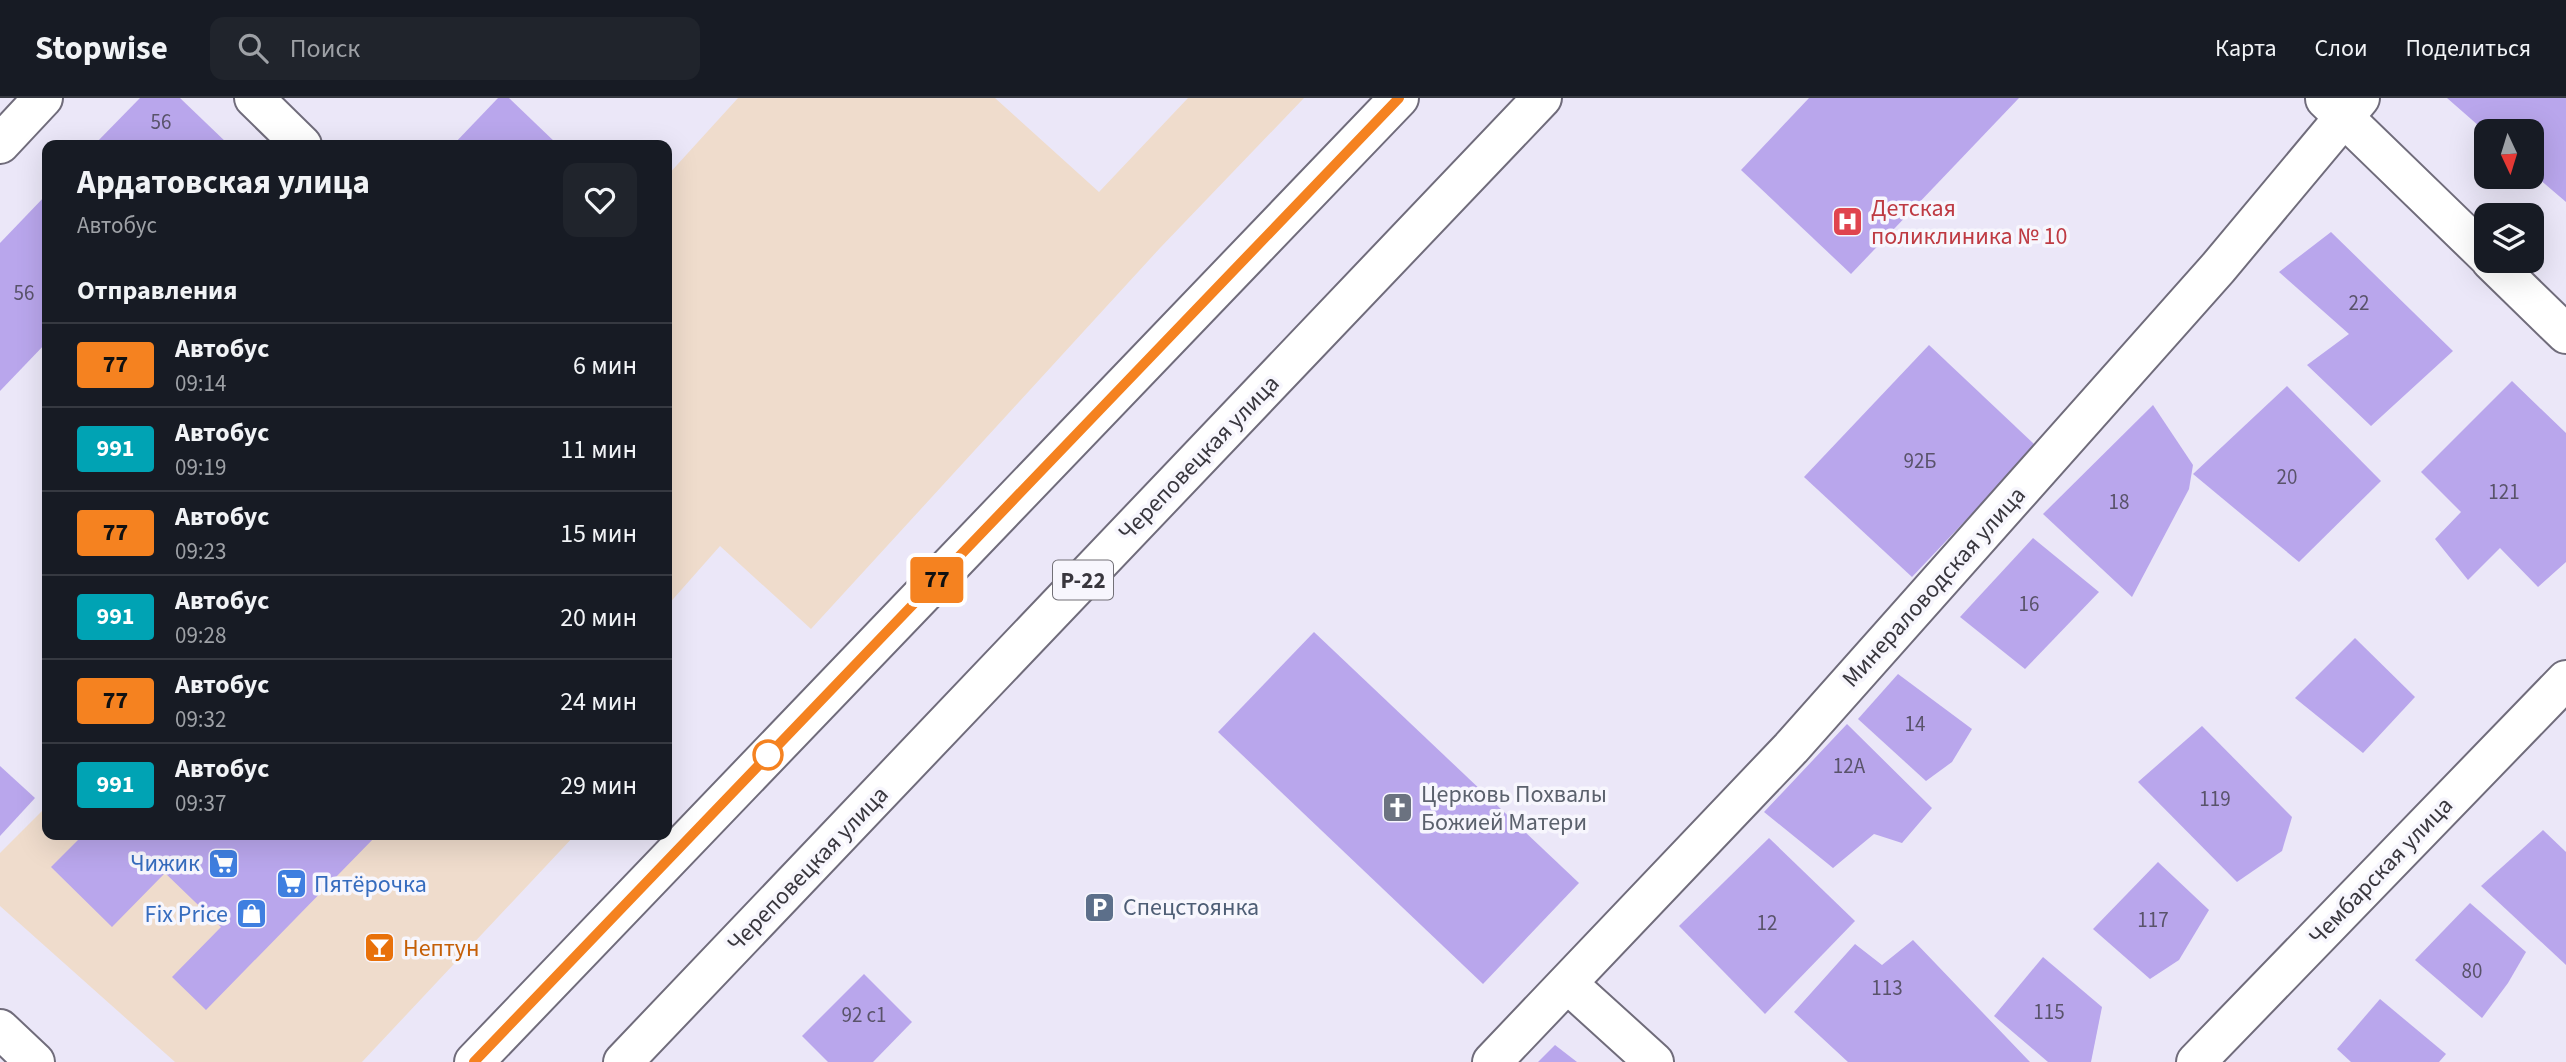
<!DOCTYPE html>
<html lang="ru">
<meta charset="utf-8">
<style>
body{margin:0;font-family:"Source Sans 3",sans-serif;background:#20242c;color:#f1f3f6;height:100vh;display:flex;flex-direction:column;font-size:26px;white-space:nowrap}
*{box-sizing:border-box;margin:0}
p{font-size:23px;color:#9ea1a6}
.icon{flex:none;width:38px;height:38px;fill:none;stroke:currentColor;stroke-width:2;stroke-linecap:round;stroke-linejoin:round}
.map{position:relative;flex:1;overflow:hidden}
.details{position:absolute;left:42px;top:42px;width:630px;height:700px;display:flex;flex-direction:column;background:#171b24;border-radius:14px;box-shadow:0 7px 28px #0002}
.details>*{flex:none}
.badge{padding:0 14px;border-radius:5px;font-size:24px;line-height:46px}
.needle{width:46px;rotate:176deg}
.controls{position:absolute;left:2474px;top:21px;display:grid;gap:14px}
.controls a{display:grid;place-items:center;width:70px;height:70px;border-radius:14px;background:#171b24;box-shadow:0 7px 28px #0002;font-size:35px}
.map>.badge{position:absolute;translate:-50% -50%;box-shadow:0 0 0 4px #fff}
h2{padding:0 35px;font-size:26px;line-height:63px}
.round{display:grid;place-items:center;flex:none;width:74px;height:74px;border-radius:14px;background:#20242c}
.overview{display:flex;align-items:center;justify-content:space-between;height:119px;padding:0 35px}
h1{font-size:33px;font-weight:700;line-height:52px}
ul{padding:0;list-style:none}
li{display:flex;align-items:center;gap:21px;height:84px;padding:0 35px;border-top:2px solid #363941}
li div{flex:1}
li b{display:block;font-size:26px}
li em{font-style:normal}
li .badge{min-width:77px;font-weight:700;text-align:center}
header{display:flex;align-items:center;gap:42px;box-sizing:border-box;height:98px;padding:0 35px;background:#171b24;border-bottom:2px solid #363941}
header strong{font-size:33px}
nav{display:flex;gap:38px;margin-inline-start:auto;font-size:24px}
.search{width:490px;height:63px;background:#20242c;display:flex;align-items:center;gap:18px;box-sizing:border-box;padding:0 24px;border-radius:14px;color:#9ea1a6;font-size:26px}
.map>svg:first-child{display:block}
.commercial{fill:#efdccc}
.building{fill:#b9a6ec}
.lines{fill:none;stroke-linecap:round;stroke-linejoin:round}
.minor-casing{stroke:#706c7b;stroke-width:42}
.highway-casing{stroke:#706c7b;stroke-width:42}
.minor{stroke:#fff;stroke-width:38}
.highway{stroke:#fff;stroke-width:38}
.line-casing{stroke:#fff;stroke-width:16}
.line{stroke:#f58220;stroke-width:10}
.stop-dot{fill:#fff;stroke:#f58220;stroke-width:3.5}
.labels{text-anchor:middle;dominant-baseline:central;stroke-width:7;stroke-linejoin:round;paint-order:stroke}
.number-label{font-size:21px;fill:#59536a}
.shield{fill:#f7f6fd;stroke:#727077;stroke-width:2}
.shield-label{font-size:23px;font-weight:bold;fill:#39373e}
.health-label{font-size:24px;fill:#be3a42;stroke:#f7f6fd;text-anchor:start}
.street-label{font-size:24px;fill:#39373e;stroke:#f7f6fd}
.worship-label{font-size:24px;fill:#5b616d;stroke:#f7f6fd;text-anchor:start}
.shop-label{font-size:24px;fill:#366cbe;stroke:#f7f6fd;text-anchor:end}
.service-label{font-size:24px;fill:#4e5e75;stroke:#f7f6fd;text-anchor:start}
.food-label{font-size:24px;fill:#c56008;stroke:#f7f6fd;text-anchor:start}
</style>
<header>
<strong>Stopwise</strong>
<div class="search"><svg class="icon" aria-label="search" viewBox="0 0 24 24"><circle cx="10" cy="10" r="6"/><path d="M15 15l6 6"/></svg>Поиск</div>
<nav><a>Карта</a><a>Слои</a><a>Поделиться</a></nav>
</header>
<div class="map">
<svg width="2566" height="964" viewBox="0 0 2566 964">
<rect width="100%" height="100%" fill="#ebe7f8"/>
<g class="commercial">
<path d="M 738,0 L 995,0 L 1099,94 L 1188,0 L 1304,0 L 1160,150 L 811,531 L 720,448 L 667,508 L 667,156 L 670,153 L 667,150 L 667,78 Z"/>
<path d="M 47,708 L 47,737 L 575,737 L 362,964 L 175,964 L 0,808 L 0,755 Z"/>
</g>
<g class="building">
<path d="M 140,0 L 180,0 L 229,47 L 94,47 Z"/>
<path d="M 498,0 L 509,0 L 558,47 L 453,47 Z"/>
<path d="M 1809,0 L 2019,0 L 1851,176 L 1741,72 Z"/>
<path d="M 2447,0 L 2566,0 L 2566,104 L 2532,75 L 2532,33 L 2487,35 Z"/>
<path d="M 47,96 L 47,244 L 0,293 L 0,145 Z"/>
<path d="M 2331,134 L 2453,253 L 2371,328 L 2307,267 L 2349,236 L 2279,174 Z"/>
<path d="M 1929,247 L 2036,348 L 1912,479 L 1804,379 Z"/>
<path d="M 2512,283 L 2566,335 L 2566,464 L 2538,489 L 2500,450 L 2468,482 L 2435,441 L 2461,414 L 2421,374 Z"/>
<path d="M 2287,288 L 2381,383 L 2299,464 L 2193,376 Z"/>
<path d="M 2153,307 L 2193,367 L 2189,391 L 2132,499 L 2043,416 Z"/>
<path d="M 2033,440 L 2099,494 L 2025,571 L 1960,519 Z"/>
<path d="M 1314,534 L 1579,785 L 1483,886 L 1218,634 Z"/>
<path d="M 2355,540 L 2415,599 L 2363,655 L 2295,600 Z"/>
<path d="M 1898,576 L 1972,631 L 1952,664 L 1926,683 L 1858,621 Z"/>
<path d="M 1847,626 L 1932,710 L 1902,745 L 1874,736 L 1833,770 L 1764,714 Z"/>
<path d="M 2202,628 L 2292,719 L 2282,753 L 2237,784 L 2138,684 Z"/>
<path d="M 0,668 L 35,700 L 0,738 Z"/>
<path d="M 2543,732 L 2566,754 L 2566,867 L 2481,788 Z"/>
<path d="M 83,737 L 377,737 L 206,912 L 172,879 L 221,829 L 165,775 L 112,829 L 51,769 Z"/>
<path d="M 1769,740 L 1855,823 L 1765,916 L 1679,828 Z"/>
<path d="M 2158,764 L 2209,812 L 2179,862 L 2150,881 L 2093,831 Z"/>
<path d="M 2470,805 L 2526,854 L 2508,885 L 2482,920 L 2415,862 Z"/>
<path d="M 1913,842 L 2030,964 L 1848,964 L 1794,914 L 1855,846 L 1882,867 Z"/>
<path d="M 2043,859 L 2102,909 L 2091,964 L 2048,964 L 1994,918 Z"/>
<path d="M 864,876 L 912,924 L 873,964 L 828,964 L 802,938 Z"/>
<path d="M 2380,901 L 2446,956 L 2439,964 L 2351,964 L 2337,951 Z"/>
<path d="M 1555,947 L 1577,964 L 1538,964 Z"/>
</g>
<g class="lines">
<defs>
<g id="minor">
<path d="M 254,0 L 302,47"/>
<path d="M 2325,1 L 2487,158"/>
<path d="M 0,46 L 43,0"/>
<path d="M 2491,163 L 2566,236"/>
<path d="M 1568,886 L 1654,964"/>
<path d="M 0,931 L 35,964"/>
<path d="M 1492,964 L 1791,650 L 2218,170 L 2360,0"/>
<path d="M 2196,964 L 2566,582"/>
</g>
<g id="highway">
<path d="M 474,964 L 1399,0"/>
<path d="M 623,964 L 1542,0"/>
</g>
</defs>
<use href="#minor" class="minor-casing"/>
<use href="#highway" class="highway-casing"/>
<use href="#minor" class="minor"/>
<use href="#highway" class="highway"/>
</g>
<g class="lines">
<defs>
<path id="line" d="M 474,964 L 1399,0"/>
</defs>
<use href="#line" class="line-casing"/>
<use href="#line" class="line"/>
</g>
<defs>
<symbol id="hospital-square" viewBox="-11 -11 22 22"><rect x="-9" y="-9" width="18" height="18" rx="4" fill="#e0444e" stroke="#f7f6fd"/><path d="M-5-5h3v3.5h4V-5h3V5h-3V1.5h-4V5h-3Z" fill="#fff"/></symbol>
<symbol id="church-square" viewBox="-11 -11 22 22"><rect x="-9" y="-9" width="18" height="18" rx="4" fill="#6b7280" stroke="#f7f6fd"/><path d="M-1.2-6h2.4v3.5h3.3v2.4h-3.3V6h-2.4V-.1h-3.3v-2.4h3.3Z" fill="#fff"/></symbol>
<symbol id="supermarket-square" viewBox="-11 -11 22 22"><rect x="-9" y="-9" width="18" height="18" rx="4" fill="#3f7fe0" stroke="#f7f6fd"/><path d="M-6-5.5h2.5l.6 2H6L4.5 2H-2.5L-4.4-4H-6ZM-1.5 3.2a1.3 1.3 0 1 0 .1 0ZM3 3.2a1.3 1.3 0 1 0 .1 0Z" fill="#fff"/></symbol>
<symbol id="parking-square" viewBox="-11 -11 22 22"><rect x="-9" y="-9" width="18" height="18" rx="4" fill="#5c6f8a" stroke="#f7f6fd"/><path d="M-3.5-5.5H1a3.5 3.5 0 0 1 0 7H-1V5.5H-3.5ZM-1-3.4V-.6H.8a1.4 1.4 0 0 0 0-2.8Z" fill="#fff"/></symbol>
<symbol id="shop-square" viewBox="-11 -11 22 22"><rect x="-9" y="-9" width="18" height="18" rx="4" fill="#3f7fe0" stroke="#f7f6fd"/><path d="M-5-2.5h2.3a2.7 3.5 0 0 1 5.4 0H5L5.5 6h-11ZM-1.5-2.5h3a1.5 2.3 0 0 0-3 0Z" fill="#fff"/></symbol>
<symbol id="bar-square" viewBox="-11 -11 22 22"><rect x="-9" y="-9" width="18" height="18" rx="4" fill="#e8710a" stroke="#f7f6fd"/><path d="M-6-5H6L.8 .8V4.5H3.5V6h-7V4.5H-.8V.8Z" fill="#fff"/></symbol>
</defs>
<g fill-rule="evenodd">
<use href="#hospital-square" x="1830" y="106" width="35" height="35"/>
<use href="#church-square" x="1380" y="692" width="35" height="35"/>
<use href="#supermarket-square" x="206" y="748" width="35" height="35"/>
<use href="#supermarket-square" x="274" y="768" width="35" height="35"/>
<use href="#parking-square" x="1082" y="792" width="35" height="35"/>
<use href="#shop-square" x="234" y="798" width="35" height="35"/>
<use href="#bar-square" x="362" y="832" width="35" height="35"/>
</g>
<circle class="stop-dot" cx="768" cy="657" r="14"/>
<g class="labels">
<g class="number-label">
<text x="161" y="24">56</text>
<text x="24" y="195">56</text>
<text x="2359" y="205">22</text>
<text x="1920" y="363">92Б</text>
<text x="2287" y="379">20</text>
<text x="2504" y="394">121</text>
<text x="2119" y="404">18</text>
<text x="2029" y="506">16</text>
<text x="1915" y="626">14</text>
<text x="1849" y="668">12А</text>
<text x="2215" y="701">119</text>
<text x="2153" y="822">117</text>
<text x="1767" y="825">12</text>
<text x="2472" y="873">80</text>
<text x="1887" y="890">113</text>
<text x="2049" y="914">115</text>
<text x="864" y="917">92 с1</text>
</g>
<rect class="shield" x="1053" y="462.5" width="60" height="39" rx="5"/>
<g class="shield-label">
<text x="1083" y="482">Р-22</text>
</g>
<g class="health-label">
<text x="1871" y="110">Детская<tspan x="1871" dy="28">поликлиника № 10</tspan></text>
</g>
<g class="street-label">
<text transform="translate(1199 360) rotate(-46)">Череповецкая улица</text>
<text transform="translate(1934 489) rotate(-48)">Минераловодская улица</text>
<text transform="translate(808 771) rotate(-46)">Череповецкая улица</text>
<text transform="translate(2381 773) rotate(-46)">Чембарская улица</text>
</g>
<g class="worship-label">
<text x="1421" y="696">Церковь Похвалы<tspan x="1421" dy="28">Божией Матери</tspan></text>
</g>
<g class="shop-label">
<text x="200" y="765">Чижик</text>
<text x="314" y="786" text-anchor="start">Пятёрочка</text>
<text x="228" y="816">Fix Price</text>
</g>
<g class="service-label">
<text x="1123" y="809">Спецстоянка</text>
</g>
<g class="food-label">
<text x="403" y="850">Нептун</text>
</g>
</g>
</svg>
<div class="controls">
<a><svg class="needle" viewBox="-14 -14 28 28"><path d="M0-13l5 13h-10z" fill="#e53935"/><path d="M0 13l5-13h-10z" fill="#9ea1a6"/></svg></a>
<a><svg class="icon" aria-label="layers" viewBox="0 0 24 24"><path d="M12 4l9 5-9 5-9-5zM3 14l9 5 9-5"/></svg></a>
</div>
<b class="badge" style="left:937px;top:482px;background:#f58220;color:#111">77</b>
<section class="details">
<div class="overview"><div><h1>Ардатовская улица</h1><p>Автобус</p></div><a class="round"><svg class="icon" aria-label="heart" viewBox="0 0 24 24"><path d="M12 20l-8-8c-3-5 5-10 8-4 3-6 11-1 8 4z"/></svg></a></div>
<h2>Отправления</h2>
<ul>
<li><span class="badge" style="background:#f58220;color:#111">77</span><div><b>Автобус</b><p>09:14</p></div><em>6 мин</em></li>
<li><span class="badge" style="background:#00a3b4;color:#fff">991</span><div><b>Автобус</b><p>09:19</p></div><em>11 мин</em></li>
<li><span class="badge" style="background:#f58220;color:#111">77</span><div><b>Автобус</b><p>09:23</p></div><em>15 мин</em></li>
<li><span class="badge" style="background:#00a3b4;color:#fff">991</span><div><b>Автобус</b><p>09:28</p></div><em>20 мин</em></li>
<li><span class="badge" style="background:#f58220;color:#111">77</span><div><b>Автобус</b><p>09:32</p></div><em>24 мин</em></li>
<li><span class="badge" style="background:#00a3b4;color:#fff">991</span><div><b>Автобус</b><p>09:37</p></div><em>29 мин</em></li>
</ul>
</section>
</div>
